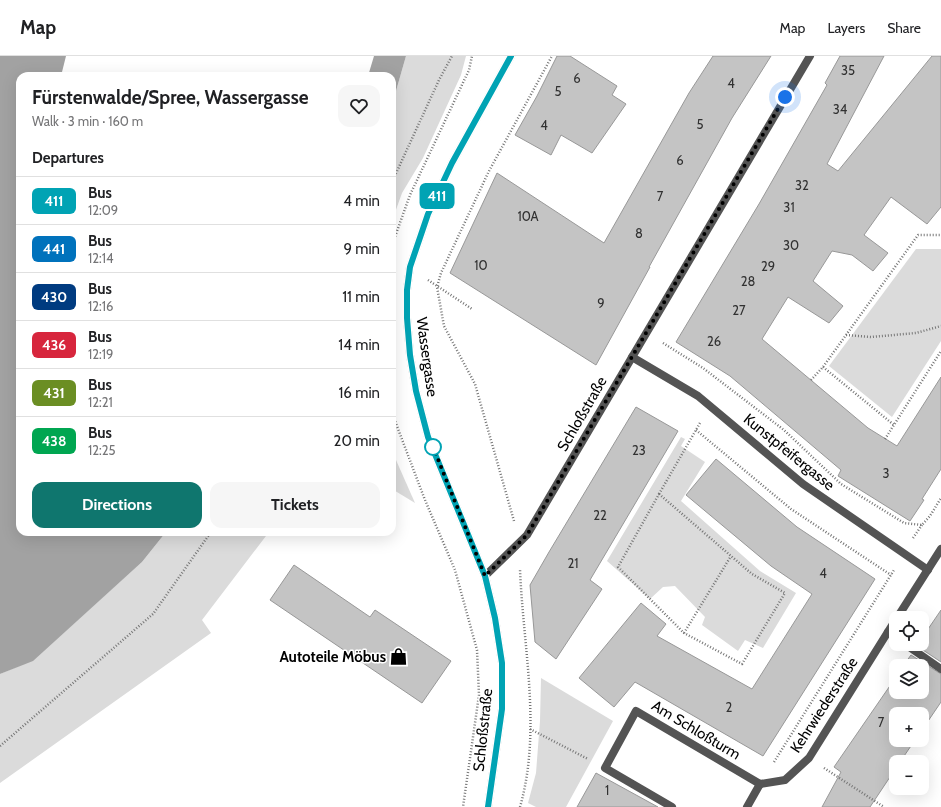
<!DOCTYPE html>
<meta charset="utf-8">
<style>
body{margin:0;font-family:Cabin,sans-serif;background:#f6f6f6;color:#202124;height:100vh;display:flex;flex-direction:column;font-size:15px;white-space:nowrap}
*{box-sizing:border-box;margin:0}
p{font-size:13px;color:#757577}
.icon{flex:none;width:22px;height:22px;fill:none;stroke:currentColor;stroke-width:2;stroke-linecap:round;stroke-linejoin:round}
.map{position:relative;flex:1;overflow:hidden}
.drawer{position:absolute;left:16px;top:16px;width:380px;height:464px;display:flex;flex-direction:column;background:#fff;border-radius:12px;box-shadow:0 4px 16px #0002}
.drawer>*{flex:none}
.badge{padding:0 8px;border-radius:6px;font-size:14px;line-height:26px}
.fabs{position:absolute;left:889px;top:555px;display:grid;gap:8px}
.fabs a{display:grid;place-items:center;width:40px;height:40px;border-radius:8px;background:#fff;box-shadow:0 4px 16px #0002;font-size:20px}
.you{position:absolute;width:20px;height:20px;margin:-10px;border:3px solid #fff;border-radius:50%;background:#1a73e8;box-shadow:0 0 0 6px #1a73e833}
.map>.badge{position:absolute;translate:-50% -50%;box-shadow:0 0 0 2px #fff}
h2{padding:0 16px;font-size:15px;line-height:36px}
.round{display:grid;place-items:center;flex:none;width:42px;height:42px;border-radius:12px;background:#f6f6f6}
.summary{display:flex;align-items:center;justify-content:space-between;height:68px;padding:0 16px}
h1{font-size:19px;font-weight:800;line-height:30px}
.primary-button{display:flex;gap:8px;margin-top:auto;padding:8px 16px}
.primary-button a{flex:1;height:46px;border-radius:12px;background:#0f766e;color:#fff;font-size:16px;font-weight:800;line-height:46px;text-align:center}
.primary-button a+a{background:#f6f6f6;color:#202124}
ul{padding:0;list-style:none}
li{display:flex;align-items:center;gap:12px;height:48px;padding:0 16px;border-top:1px solid #e0e0e0}
li div{flex:1}
li b{display:block;font-size:15px}
li em{font-style:normal}
li .badge{min-width:44px;font-weight:700;text-align:center}
header{display:flex;align-items:center;gap:24px;box-sizing:border-box;height:56px;padding:0 20px;background:#fff;border-bottom:1px solid #e0e0e0}
header strong{font-size:19px}
nav{display:flex;gap:22px;margin-inline-start:auto;font-size:14px}
.map>svg:first-child{display:block}
.green{fill:#dbdbdb}
.water{fill:#a2a2a2}
.building{fill:#c4c4c4;stroke:#989898}
.lines{fill:none;stroke-linecap:round;stroke-linejoin:round}
.path{stroke:#767676;stroke-width:2.5;stroke-dasharray:1 2;stroke-linecap:butt}
.service{stroke:#545454;stroke-width:8}
.minor{stroke:#545454;stroke-width:8}
.tertiary{stroke:#545454;stroke-width:8}
.line-casing{stroke:#fff;stroke-width:9}
.line{stroke:#00a3b4;stroke-width:6}
.walk{stroke:#000;stroke-width:4;stroke-dasharray:0 7.2}
.stop-dot{fill:#fff;stroke:#00a3b4;stroke-width:2}
.labels{text-anchor:middle;dominant-baseline:central;stroke-width:3;stroke-linejoin:round;paint-order:stroke}
.number-label{font-size:13px;fill:#313131}
.street-label{font-size:15px;fill:#000;stroke:#fff}
.poi-label{font-size:15px;font-weight:bold;fill:#000;stroke:#fff;text-anchor:end}
</style>
<header>
<strong>Map</strong>
<nav><a>Map</a><a>Layers</a><a>Share</a></nav>
</header>
<div class="map">
<svg width="941" height="751" viewBox="0 0 941 751">
<rect width="100%" height="100%" fill="#fff"/>
<g class="green">
<path d="M 406,0 L 466,0 L 461,19 L 423,102 L 402,137 L 392,165 L 392,49 Z"/>
<path d="M 916,193 L 941,193 L 941,285 L 892,361 L 829,310 Z"/>
<path d="M 681,381 L 685,383 L 681,390 L 705,406 L 681,445 L 760,515 L 796,537 L 763,592 L 745,584 L 738,595 L 702,569 L 705,561 L 675,530 L 663,531 L 650,543 L 607,505 Z"/>
<path d="M 392,395 L 415,447 L 392,433 Z"/>
<path d="M 166,476 L 269,476 L 202,564 L 211,577 L 0,727 L 0,618 L 33,604 L 142,506 Z"/>
<path d="M 541,622 L 613,665 L 566,751 L 536,751 L 528,747 L 536,717 L 540,665 Z"/>
</g>
<g class="water">
<path d="M 0,0 L 66,0 L 61,20 L 20,20 L 20,476 L 166,476 L 142,506 L 33,605 L 0,618 Z"/>
<path d="M 374,0 L 406,0 L 392,49 L 392,20 L 368,20 Z"/>
</g>
<g class="building">
<path d="M 557,0 L 570,0 L 617,30 L 612,39 L 626,48 L 592,97 L 561,79 L 551,99 L 515,79 L 537,40 Z"/>
<path d="M 713,0 L 771,0 L 732,62 L 649,211 L 650,211 L 596,309 L 450,217 L 497,117 L 604,187 L 689,37 Z"/>
<path d="M 840,0 L 884,0 L 827,108 L 838,115 L 932,0 L 941,0 L 941,151 L 927,168 L 891,141 L 864,179 L 888,197 L 873,215 L 852,199 L 832,195 L 813,225 L 843,250 L 829,267 L 788,241 L 762,283 L 868,372 L 897,390 L 941,321 L 941,413 L 922,443 L 924,444 L 910,465 L 838,420 L 841,414 L 730,320 L 676,286 L 759,148 L 827,29 L 825,27 Z"/>
<path d="M 636,351 L 678,375 L 590,524 L 602,533 L 556,603 L 535,586 L 530,529 L 549,496 Z"/>
<path d="M 716,403 L 797,471 L 875,523 L 763,700 L 635,626 L 614,651 L 579,622 L 641,547 L 666,568 L 657,580 L 752,633 L 812,538 L 771,510 L 686,439 Z"/>
<path d="M 294,509 L 370,561 L 375,554 L 451,605 L 422,647 L 270,544 Z"/>
<path d="M 941,554 L 941,606 L 917,590 L 918,588 L 922,588 L 922,582 Z"/>
<path d="M 911,599 L 941,618 L 941,646 L 922,674 L 922,658 L 896,658 L 896,684 L 915,684 L 900,706 L 896,706 L 896,712 L 870,751 L 822,751 L 841,716 L 834,711 L 896,621 L 896,636 L 922,636 L 922,610 L 903,610 Z"/>
<path d="M 596,717 L 658,751 L 577,751 Z"/>
</g>
<g class="lines">
<g class="path">
<path d="M 392,126 L 439,24 L 452,0"/>
<path d="M 392,189 L 410,139 L 469,14 L 472,0"/>
<path d="M 428,224 L 472,253"/>
<path d="M 846,279 L 871,281 L 916,277 L 941,270"/>
<path d="M 663,287 L 703,312 L 784,374 L 841,428 L 904,467 L 922,469 L 930,460 L 941,442"/>
<path d="M 823,311 L 894,369"/>
<path d="M 811,324 L 823,311 L 918,179 L 941,179"/>
<path d="M 392,357 L 425,444 L 455,514 L 477,594 L 479,639 L 463,751"/>
<path d="M 696,374 L 791,453 L 891,519"/>
<path d="M 885,383 L 941,295"/>
<path d="M 659,438 L 752,518 L 785,537 L 742,608 L 684,577 L 618,511 Z"/>
<path d="M 659,438 L 700,367"/>
<path d="M 514,465 L 475,328 L 444,270 L 437,231 L 441,217 L 489,115 L 552,0"/>
<path d="M 913,482 L 922,469"/>
<path d="M 684,577 L 731,500"/>
<path d="M 530,673 L 588,703"/>
<path d="M 0,690 L 153,558 L 211,476"/>
<path d="M 774,706 L 894,514"/>
<path d="M 824,712 L 884,751"/>
<path d="M 520,751 C 542,674 523,591 520,513"/>
</g>
<g class="service">
<path d="M 888,576 L 896,582"/>
<path d="M 905,588 L 941,613"/>
</g>
<g class="minor">
<path d="M 632,301 L 698,340 L 803,428 L 928,514"/>
<path d="M 485,520 L 527,479 L 810,0"/>
<path d="M 897,562 L 941,493"/>
<path d="M 760,728 L 785,724 L 809,702 L 896,563"/>
<path d="M 672,751 L 605,712 L 636,655 L 760,728"/>
<path d="M 747,751 L 760,728"/>
</g>
<path class="tertiary" d="M 488,751 L 502,653 L 502,607 L 495,562 L 485,520 L 428,381 L 416,335 L 410,299 L 407,262 L 407,234 L 410,211 L 428,158 L 452,107 L 511,0"/>
</g>
<g class="lines">
<defs>
<path id="line" d="M 488,751 L 502,653 L 502,607 L 495,562 L 485,520 L 428,381 L 416,335 L 410,299 L 407,262 L 407,234 L 410,211 L 428,158 L 452,107 L 511,0"/>
</defs>
<use href="#line" class="line-casing"/>
<use href="#line" class="line"/>
<path class="walk" d="M 433,391 L 485,520 L 527,479 L 785,41"/>
</g>
<defs>
<symbol id="shop-bare" viewBox="-9 -9 18 18"><path d="M-5-2.5h2.3a2.7 3.5 0 0 1 5.4 0H5L5.5 6h-11ZM-1.5-2.5h3a1.5 2.3 0 0 0-3 0Z" fill="#000" stroke="#fff" stroke-width="2.5" paint-order="stroke"/></symbol>
</defs>
<g fill-rule="evenodd">
<use href="#shop-bare" x="386" y="588" width="25" height="25"/>
</g>
<circle class="stop-dot" cx="433" cy="391" r="8"/>
<g class="labels">
<g class="number-label">
<text x="848" y="14">35</text>
<text x="577" y="22">6</text>
<text x="731" y="27">4</text>
<text x="558" y="35">5</text>
<text x="840" y="53">34</text>
<text x="700" y="68">5</text>
<text x="544" y="69">4</text>
<text x="680" y="104">6</text>
<text x="802" y="129">32</text>
<text x="660" y="140">7</text>
<text x="789" y="151">31</text>
<text x="528" y="160">10A</text>
<text x="639" y="177">8</text>
<text x="791" y="189">30</text>
<text x="481" y="209">10</text>
<text x="768" y="210">29</text>
<text x="748" y="225">28</text>
<text x="601" y="247">9</text>
<text x="739" y="254">27</text>
<text x="714" y="285">26</text>
<text x="639" y="394">23</text>
<text x="886" y="417">3</text>
<text x="600" y="459">22</text>
<text x="573" y="507">21</text>
<text x="823" y="517">4</text>
<text x="729" y="651">2</text>
<text x="881" y="666">7</text>
<text x="607" y="734">1</text>
</g>
<g class="street-label">
<text transform="translate(427 301) rotate(82)">Wassergasse</text>
<text transform="translate(582 358) rotate(-60)">Schloßstraße</text>
<text transform="translate(789 396) rotate(39)">Kunstpfeifergasse</text>
<text transform="translate(824 649) rotate(-57)">Kehrwiederstraße</text>
<text transform="translate(483 674) rotate(-84)">Schloßstraße</text>
<text transform="translate(696 674) rotate(31)">Am Schloßturm</text>
</g>
<g class="poi-label">
<text x="386" y="601">Autoteile Möbus</text>
</g>
</g>
</svg>
<div class="fabs">
<a><svg class="icon" aria-label="locate" viewBox="0 0 24 24"><circle cx="12" cy="12" r="6"/><path d="M12 2v4M12 18v4M2 12h4M18 12h4"/></svg></a>
<a><svg class="icon" aria-label="layers" viewBox="0 0 24 24"><path d="M12 4l9 5-9 5-9-5zM3 14l9 5 9-5"/></svg></a>
<a>+</a>
<a>−</a>
</div>
<div class="you" style="left:785px;top:41px"></div>
<b class="badge" style="left:437px;top:140px;background:#00a3b4;color:#fff">411</b>
<section class="drawer">
<div class="summary"><div><h1>Fürstenwalde/Spree, Wassergasse</h1><p>Walk · 3 min · 160 m</p></div><a class="round"><svg class="icon" aria-label="heart" viewBox="0 0 24 24"><path d="M12 20l-8-8c-3-5 5-10 8-4 3-6 11-1 8 4z"/></svg></a></div>
<h2>Departures</h2>
<ul>
<li><span class="badge" style="background:#00a3b4;color:#fff">411</span><div><b>Bus</b><p>12:09</p></div><em>4 min</em></li>
<li><span class="badge" style="background:#0072bc;color:#fff">441</span><div><b>Bus</b><p>12:14</p></div><em>9 min</em></li>
<li><span class="badge" style="background:#003b80;color:#fff">430</span><div><b>Bus</b><p>12:16</p></div><em>11 min</em></li>
<li><span class="badge" style="background:#d7263d;color:#fff">436</span><div><b>Bus</b><p>12:19</p></div><em>14 min</em></li>
<li><span class="badge" style="background:#6b8e23;color:#fff">431</span><div><b>Bus</b><p>12:21</p></div><em>16 min</em></li>
<li><span class="badge" style="background:#00a651;color:#fff">438</span><div><b>Bus</b><p>12:25</p></div><em>20 min</em></li>
</ul>
<div class="primary-button"><a>Directions</a><a>Tickets</a></div>
</section>
</div>
